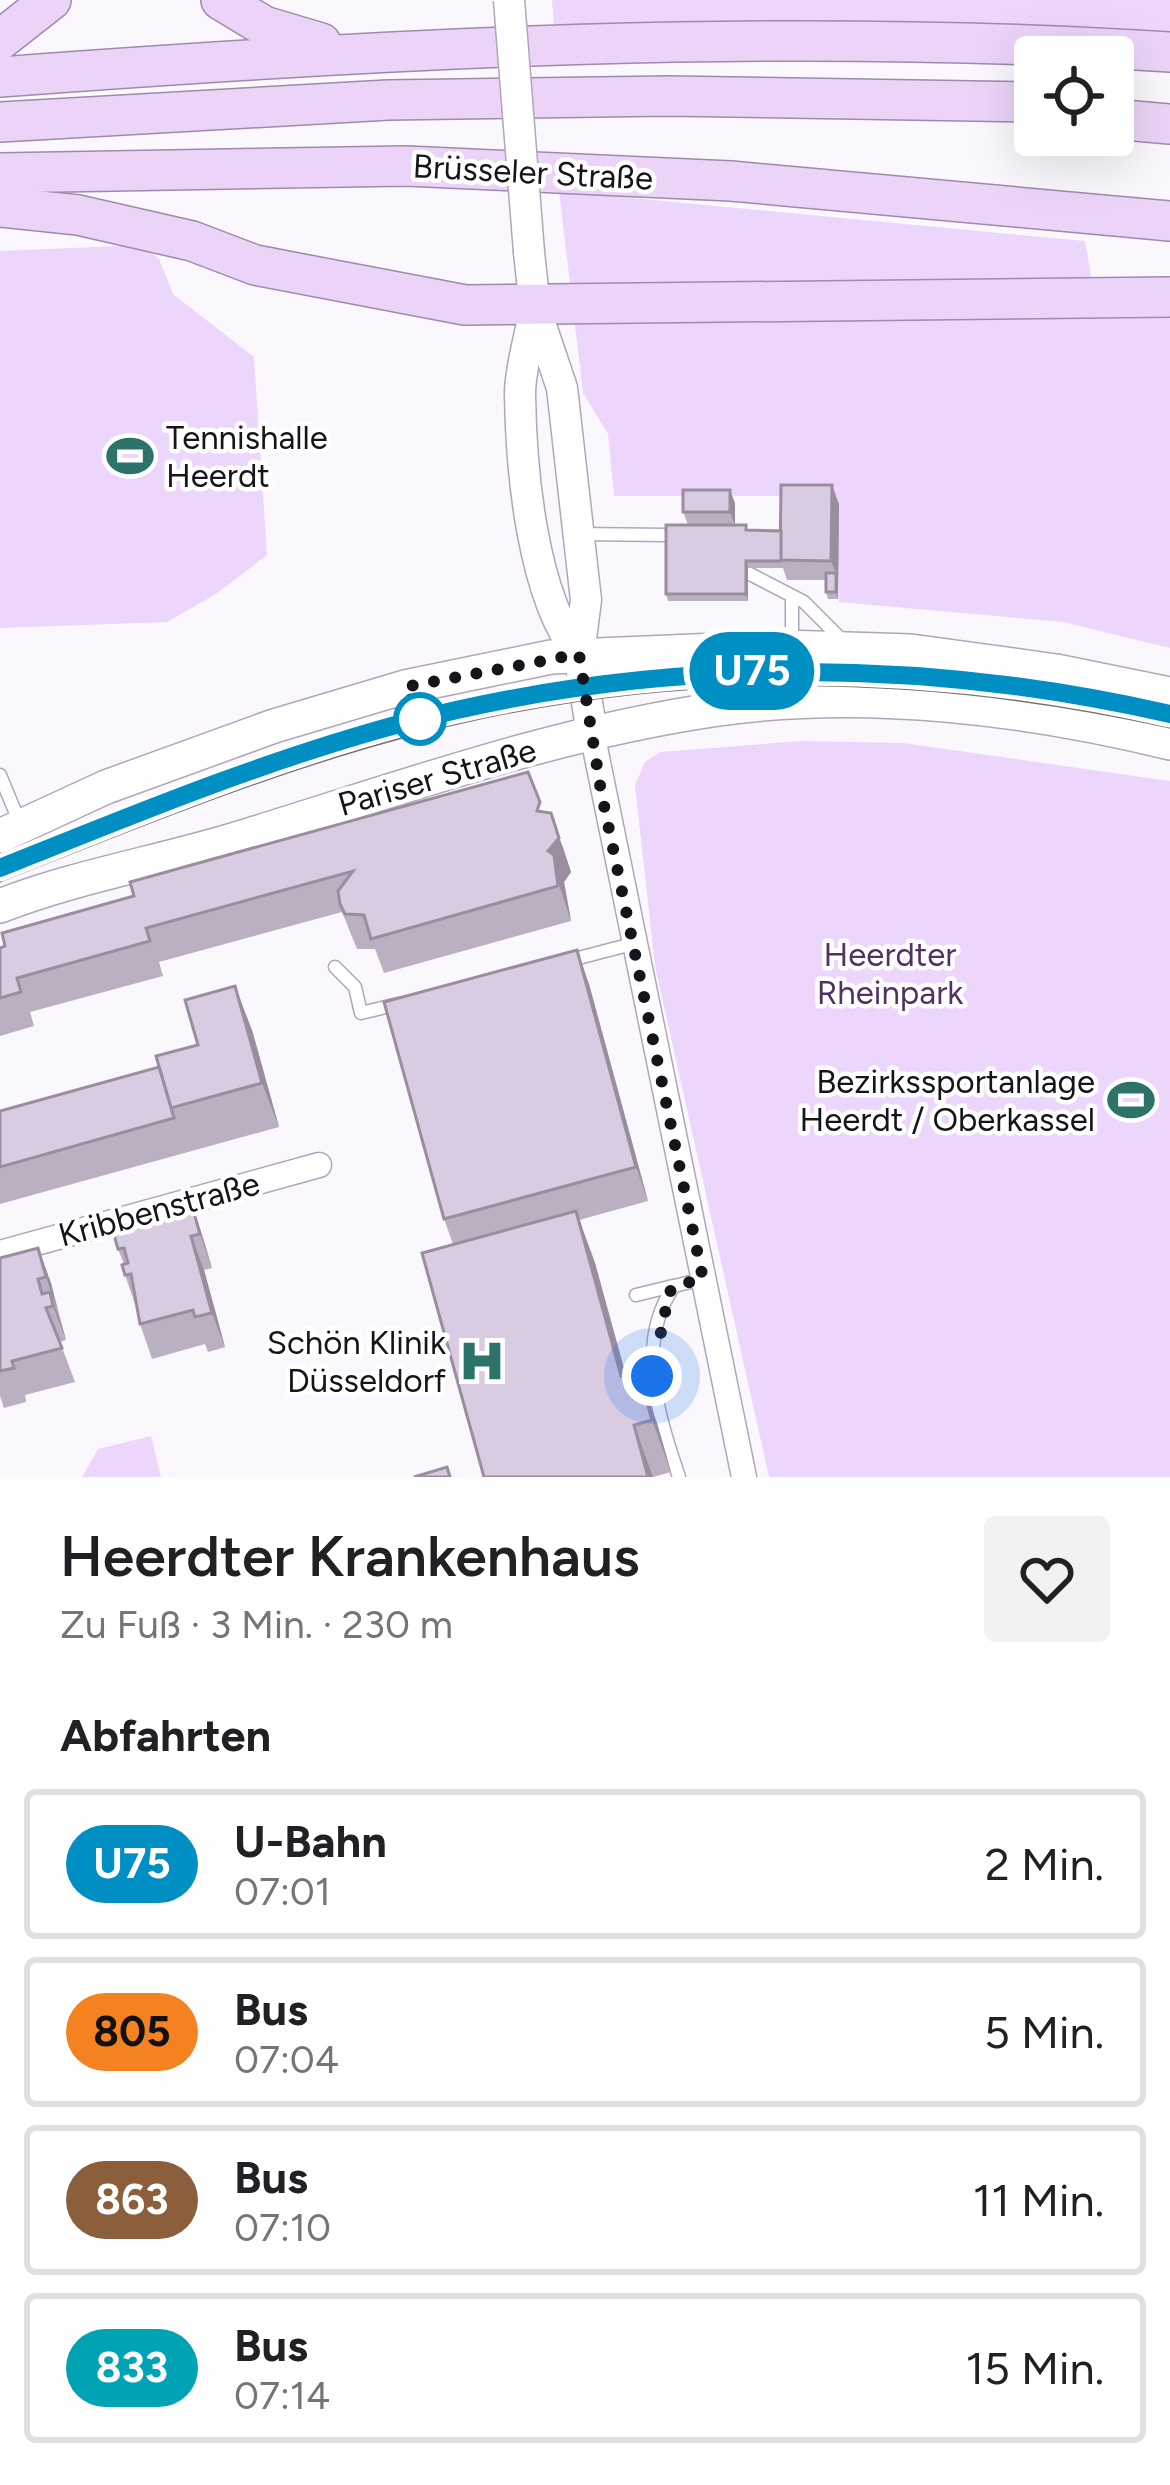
<!DOCTYPE html>
<html lang="de">
<meta charset="utf-8">
<style>
body{margin:0;font-family:Figtree,sans-serif;background:#f2f2f2;color:#202124;height:100vh;display:flex;flex-direction:column;font-size:45px;white-space:nowrap}
*{box-sizing:border-box;margin:0}
p{font-size:39px;color:#757577}
.icon{flex:none;width:66px;height:66px;fill:none;stroke:currentColor;stroke-width:2;stroke-linecap:round;stroke-linejoin:round}
.map{position:relative;height:1477px;overflow:hidden}
.details{display:flex;flex-direction:column;background:#fff;flex:1}
.details>*{flex:none}
.badge{padding:0 24px;border-radius:39px;font-size:42px;line-height:78px}
.fabs{position:absolute;left:1014px;top:36px;display:grid;gap:24px}
.fabs a{display:grid;place-items:center;width:120px;height:120px;border-radius:12px;background:#fff;box-shadow:0 12px 48px #0002;font-size:60px}
.you{position:absolute;width:60px;height:60px;margin:-30px;border:9px solid #fff;border-radius:50%;background:#1a73e8;box-shadow:0 0 0 18px #1a73e833}
.map>.badge{position:absolute;translate:-50% -50%;box-shadow:0 0 0 6px #fff}
h2{padding:0 60px;font-size:45px;line-height:108px}
.round{display:grid;place-items:center;flex:none;width:126px;height:126px;border-radius:12px;background:#f2f2f2}
.overview{display:flex;align-items:center;justify-content:space-between;height:204px;padding:0 60px}
h1{font-size:57px;font-weight:600;line-height:90px}
ul{padding:0;list-style:none}
li{display:flex;align-items:center;gap:36px;height:150px;margin:0 24px 18px;padding:0 36px;border:6px solid #e0e0e0;border-radius:12px}
li div{flex:1}
li b{display:block;font-size:45px}
li em{font-style:normal}
li .badge{min-width:132px;font-weight:700;text-align:center}
.map>svg:first-child{display:block}
.green{fill:#edd6fb}
.lines{fill:none;stroke-linecap:round;stroke-linejoin:round}
.service-casing{stroke:#b2a5ba;stroke-width:15}
.minor-casing{stroke:#b2a5ba;stroke-width:27}
.tertiary-casing{stroke:#b2a5ba;stroke-width:33}
.secondary-casing{stroke:#b2a5ba;stroke-width:36}
.trunk-casing{stroke:#9e8aaa;stroke-width:42}
.service{stroke:#fff;stroke-width:12}
.minor{stroke:#fff;stroke-width:24}
.tertiary{stroke:#fff;stroke-width:30}
.secondary{stroke:#fff;stroke-width:33}
.trunk{stroke:#ebd4f8;stroke-width:39}
.tram{stroke:#747076;stroke-width:3}
.tertiary-bridge-casing{stroke:#b2a5ba;stroke-width:33;stroke-linecap:butt}
.tertiary-bridge{stroke:#fff;stroke-width:30}
.wall{fill:#bbafc2}
.shaded-wall{fill:#988e9e}
.building{fill:#d9cbe1;stroke:#988e9e;stroke-width:3}
.line-casing{stroke:#fff;stroke-width:27}
.line{stroke:#008fc2;stroke-width:18}
.walk{stroke:#17131a;stroke-width:12;stroke-dasharray:0 21.6}
.stop-dot{fill:#fff;stroke:#008fc2;stroke-width:6}
.labels{text-anchor:middle;dominant-baseline:central;stroke-width:9;stroke-linejoin:round;paint-order:stroke}
.street-label{font-size:33px;fill:#17131a;stroke:#fff}
.poi-label{font-size:33px;fill:#17131a;stroke:#fff;text-anchor:end}
.park-label{font-size:33px;fill:#513263;stroke:#fff}
</style>
<div class="map">
<svg width="1170" height="1477" viewBox="0 0 1170 1477">
<rect width="100%" height="100%" fill="#fbf8fd"/>
<g class="green">
<path d="M 552,0 L 1170,0 L 1170,31 L 1091,26 L 554,27 Z"/>
<path d="M 559,191 L 1085,241 L 1097,310 L 1170,312 L 1170,648 L 1063,622 L 839,602 L 837,496 L 614,496 L 608,434 L 583,393 Z"/>
<path d="M 142,245 L 159,259 L 173,294 L 254,357 L 267,555 L 216,594 L 167,622 L 0,628 L 0,251 Z"/>
<path d="M 801,741 L 903,743 L 1170,781 L 1170,1477 L 769,1477 L 655,966 L 635,785 L 645,762 L 660,752 Z"/>
<path d="M 151,1436 L 161,1477 L 82,1477 L 98,1449 Z"/>
</g>
<g class="lines">
<defs>
<g id="service">
<path d="M 579,534 L 668,535"/>
<path d="M 748,573 L 804,602 L 844,642"/>
<path d="M 786,645 L 792,631 L 792,599"/>
<path d="M 0,775 L 19,821"/>
<path d="M 563,962 L 632,944"/>
<path d="M 335,967 L 355,987 L 361,1013 L 398,1004"/>
<path d="M 636,1295 L 673,1286"/>
<path d="M 679,1477 C 659,1417 634,1344 674,1286 L 703,1279"/>
</g>
<g id="minor">
<path d="M 592,733 L 744,1477"/>
<path d="M 0,1253 L 319,1165"/>
</g>
<g id="tertiary">
<path d="M 529,252 L 535,308 L 562,388 L 586,600 L 579,654 L 592,733"/>
<path d="M 534,312 C 530,338 520,368 520,394 C 521,469 532,596 579,654"/>
</g>
<g id="secondary">
<path d="M 0,836 L 106,787 L 274,726 L 405,687 L 551,657 L 785,647 L 911,651 L 1056,671 L 1170,694"/>
<path d="M 0,906 C 77,876 157,863 236,839 C 396,790 552,733 719,709 C 865,688 1027,708 1170,743"/>
</g>
<g id="trunk">
<path d="M 221,0 L 264,26 L 321,43"/>
<path d="M 0,40 L 51,0"/>
<path d="M 0,77 C 390,48 779,27 1170,52"/>
<path d="M 1113,119 L 1170,124"/>
<path d="M 0,122 L 388,100 L 668,96 L 1035,102"/>
<path d="M 0,173 L 406,166 L 731,181 L 1170,221"/>
<path d="M 0,207 L 78,215 L 192,241 L 255,265 L 465,305 L 1170,297"/>
</g>
</defs>
<use href="#service" class="service-casing"/>
<use href="#minor" class="minor-casing"/>
<use href="#tertiary" class="tertiary-casing"/>
<use href="#secondary" class="secondary-casing"/>
<use href="#trunk" class="trunk-casing"/>
<use href="#service" class="service"/>
<use href="#minor" class="minor"/>
<use href="#tertiary" class="tertiary"/>
<use href="#secondary" class="secondary"/>
<use href="#trunk" class="trunk"/>
<path class="tram" d="M 0,881 C 132,829 265,774 403,737 C 656,668 916,671 1170,727"/>
<defs>
<path id="tertiary-bridge" d="M 509,0 L 529,252"/>
</defs>
<use href="#tertiary-bridge" class="tertiary-bridge-casing"/>
<use href="#tertiary-bridge" class="tertiary-bridge"/>
</g>
<g class="wall">
<path d="M 735,503 L 735,525 L 746,525 L 748,531 L 781,531 L 839,504 L 838,599 L 828,599 L 826,592 L 826,580 L 787,580 L 783,568 L 748,568 L 748,601 L 668,601 L 666,594 L 688,525 L 683,512 Z"/>
<path d="M 543,812 L 563,847 L 571,872 L 564,882 L 571,921 L 384,973 L 375,949 L 357,949 L 342,912 L 159,962 L 163,976 L 30,1012 L 34,1026 L 0,1036 L 0,948 Z"/>
<path d="M 589,984 L 648,1201 L 579,1220 L 595,1263 L 626,1375 L 657,1423 L 671,1472 L 653,1477 L 484,1477 L 453,1244 L 444,1219 Z"/>
<path d="M 252,1030 L 279,1127 L 0,1204 L 0,1111 L 159,1067 Z"/>
<path d="M 192,1206 L 212,1268 L 204,1270 L 225,1347 L 208,1352 L 205,1344 L 152,1359 L 140,1324 L 137,1310 L 125,1275 L 124,1264 L 118,1249 Z"/>
<path d="M 38,1248 L 51,1283 L 66,1340 L 60,1342 L 75,1382 L 25,1395 L 26,1402 L 4,1408 L 0,1396 L 0,1258 Z"/>
</g>
<g class="shaded-wall">
<path d="M 832,485 L 839,504 L 838,599 L 836,592 L 836,573 L 831,561 Z"/>
<path d="M 730,490 L 735,503 L 735,525 L 730,512 Z"/>
<path d="M 746,561 L 748,568 L 748,601 L 746,594 Z"/>
<path d="M 551,813 L 571,872 L 564,882 L 571,921 L 548,851 Z"/>
<path d="M 577,950 L 589,984 L 648,1201 L 636,1167 Z"/>
<path d="M 235,986 L 252,1030 L 279,1127 L 262,1083 Z"/>
<path d="M 192,1206 L 204,1241 L 212,1268 L 200,1234 Z"/>
<path d="M 576,1211 L 595,1263 L 640,1428 L 621,1376 Z"/>
<path d="M 191,1236 L 204,1270 L 225,1347 L 212,1313 Z"/>
<path d="M 38,1248 L 51,1283 L 58,1312 L 46,1277 Z"/>
<path d="M 50,1292 L 62,1326 L 66,1340 L 53,1306 Z"/>
<path d="M 638,1371 L 657,1423 L 671,1472 L 652,1420 Z"/>
<path d="M 634,1425 L 653,1477 L 648,1477 Z"/>
</g>
<g class="building">
<path d="M 781,485 L 832,485 L 831,561 L 780,560 Z"/>
<rect x="683" y="490" width="47" height="22"/>
<path d="M 666,525 L 746,525 L 746,530 L 781,531 L 781,561 L 746,561 L 746,594 L 666,594 Z"/>
<rect x="826" y="573" width="10" height="19"/>
<path d="M 528,772 L 540,802 L 537,811 L 551,813 L 559,838 L 548,851 L 554,855 L 558,886 L 371,939 L 364,915 L 345,914 L 340,904 L 338,891 L 353,871 L 146,928 L 150,941 L 17,978 L 21,992 L 0,998 L 0,948 L 5,946 L 2,933 L 134,896 L 130,882 Z"/>
<path d="M 577,950 L 636,1167 L 444,1219 L 384,1002 Z"/>
<path d="M 235,986 L 262,1083 L 171,1108 L 156,1056 L 198,1045 L 185,1000 Z"/>
<path d="M 159,1067 L 174,1118 L 0,1167 L 0,1111 Z"/>
<path d="M 192,1206 L 200,1234 L 191,1236 L 212,1313 L 195,1317 L 193,1310 L 140,1324 L 131,1274 L 125,1275 L 122,1265 L 128,1263 L 124,1248 L 118,1249 L 112,1228 Z"/>
<path d="M 576,1211 L 621,1376 L 638,1371 L 652,1420 L 634,1425 L 648,1477 L 484,1477 L 422,1253 Z"/>
<path d="M 38,1248 L 46,1277 L 38,1279 L 42,1294 L 50,1292 L 53,1306 L 46,1308 L 62,1348 L 12,1361 L 14,1368 L 0,1371 L 0,1258 Z"/>
<path d="M 447,1467 L 450,1477 L 414,1477 Z"/>
</g>
<g class="lines">
<defs>
<path id="line" d="M 0,868 C 132,815 265,760 403,723 C 656,657 916,656 1170,714"/>
</defs>
<use href="#line" class="line-casing"/>
<use href="#line" class="line"/>
<path class="walk" d="M 420,719 L 405,687 L 579,654 L 601,791 L 703,1279 L 674,1286 L 669,1293 L 652,1376"/>
</g>
<defs>
<symbol id="stadium-bare" viewBox="-9 -9 18 18"><path d="M0-5a6.5 5 0 1 0 0 10a6.5 5 0 1 0 0-10ZM-3.5-1.8h7v3.6h-7Z" fill="#2c736a" stroke="#fff" stroke-width="2.5" paint-order="stroke"/></symbol>
<symbol id="hospital-bare" viewBox="-9 -9 18 18"><path d="M-5-5h3v3.5h4V-5h3V5h-3V1.5h-4V5h-3Z" fill="#2c736a" stroke="#fff" stroke-width="2.5" paint-order="stroke"/></symbol>
</defs>
<g fill-rule="evenodd">
<use href="#stadium-bare" x="97" y="423" width="66" height="66"/>
<use href="#stadium-bare" x="1098" y="1067" width="66" height="66"/>
<use href="#hospital-bare" x="449" y="1328" width="66" height="66"/>
</g>
<circle class="stop-dot" cx="420" cy="719" r="24"/>
<g class="labels">
<g class="street-label">
<text transform="translate(533 172) rotate(3)">Brüsseler Straße</text>
<text transform="translate(437 777) rotate(-16)">Pariser Straße</text>
<text transform="translate(159 1209) rotate(-15)">Kribbenstraße</text>
</g>
<g class="poi-label">
<text x="166" y="437" text-anchor="start">Tennishalle<tspan x="166" dy="38">Heerdt</tspan></text>
<text x="1095" y="1081">Bezirkssportanlage<tspan x="1095" dy="38">Heerdt / Oberkassel</tspan></text>
<text x="446" y="1342">Schön Klinik<tspan x="446" dy="38">Düsseldorf</tspan></text>
</g>
<g class="park-label">
<text x="890" y="954">Heerdter<tspan x="890" dy="38">Rheinpark</tspan></text>
</g>
</g>
</svg>
<div class="fabs">
<a><svg class="icon" aria-label="locate" viewBox="0 0 24 24"><circle cx="12" cy="12" r="6"/><path d="M12 2v4M12 18v4M2 12h4M18 12h4"/></svg></a>
</div>
<div class="you" style="left:652px;top:1376px"></div>
<b class="badge" style="left:752px;top:671px;background:#008fc2;color:#fff">U75</b>
</div>
<section class="details">
<div class="overview"><div><h1>Heerdter Krankenhaus</h1><p>Zu Fuß · 3 Min. · 230 m</p></div><a class="round"><svg class="icon" aria-label="heart" viewBox="0 0 24 24"><path d="M12 20l-8-8c-3-5 5-10 8-4 3-6 11-1 8 4z"/></svg></a></div>
<h2>Abfahrten</h2>
<ul>
<li><span class="badge" style="background:#008fc2;color:#fff">U75</span><div><b>U-Bahn</b><p>07:01</p></div><em>2 Min.</em></li>
<li><span class="badge" style="background:#f58220;color:#111">805</span><div><b>Bus</b><p>07:04</p></div><em>5 Min.</em></li>
<li><span class="badge" style="background:#8b5e3c;color:#fff">863</span><div><b>Bus</b><p>07:10</p></div><em>11 Min.</em></li>
<li><span class="badge" style="background:#00a3b4;color:#fff">833</span><div><b>Bus</b><p>07:14</p></div><em>15 Min.</em></li>
</ul>
</section>
